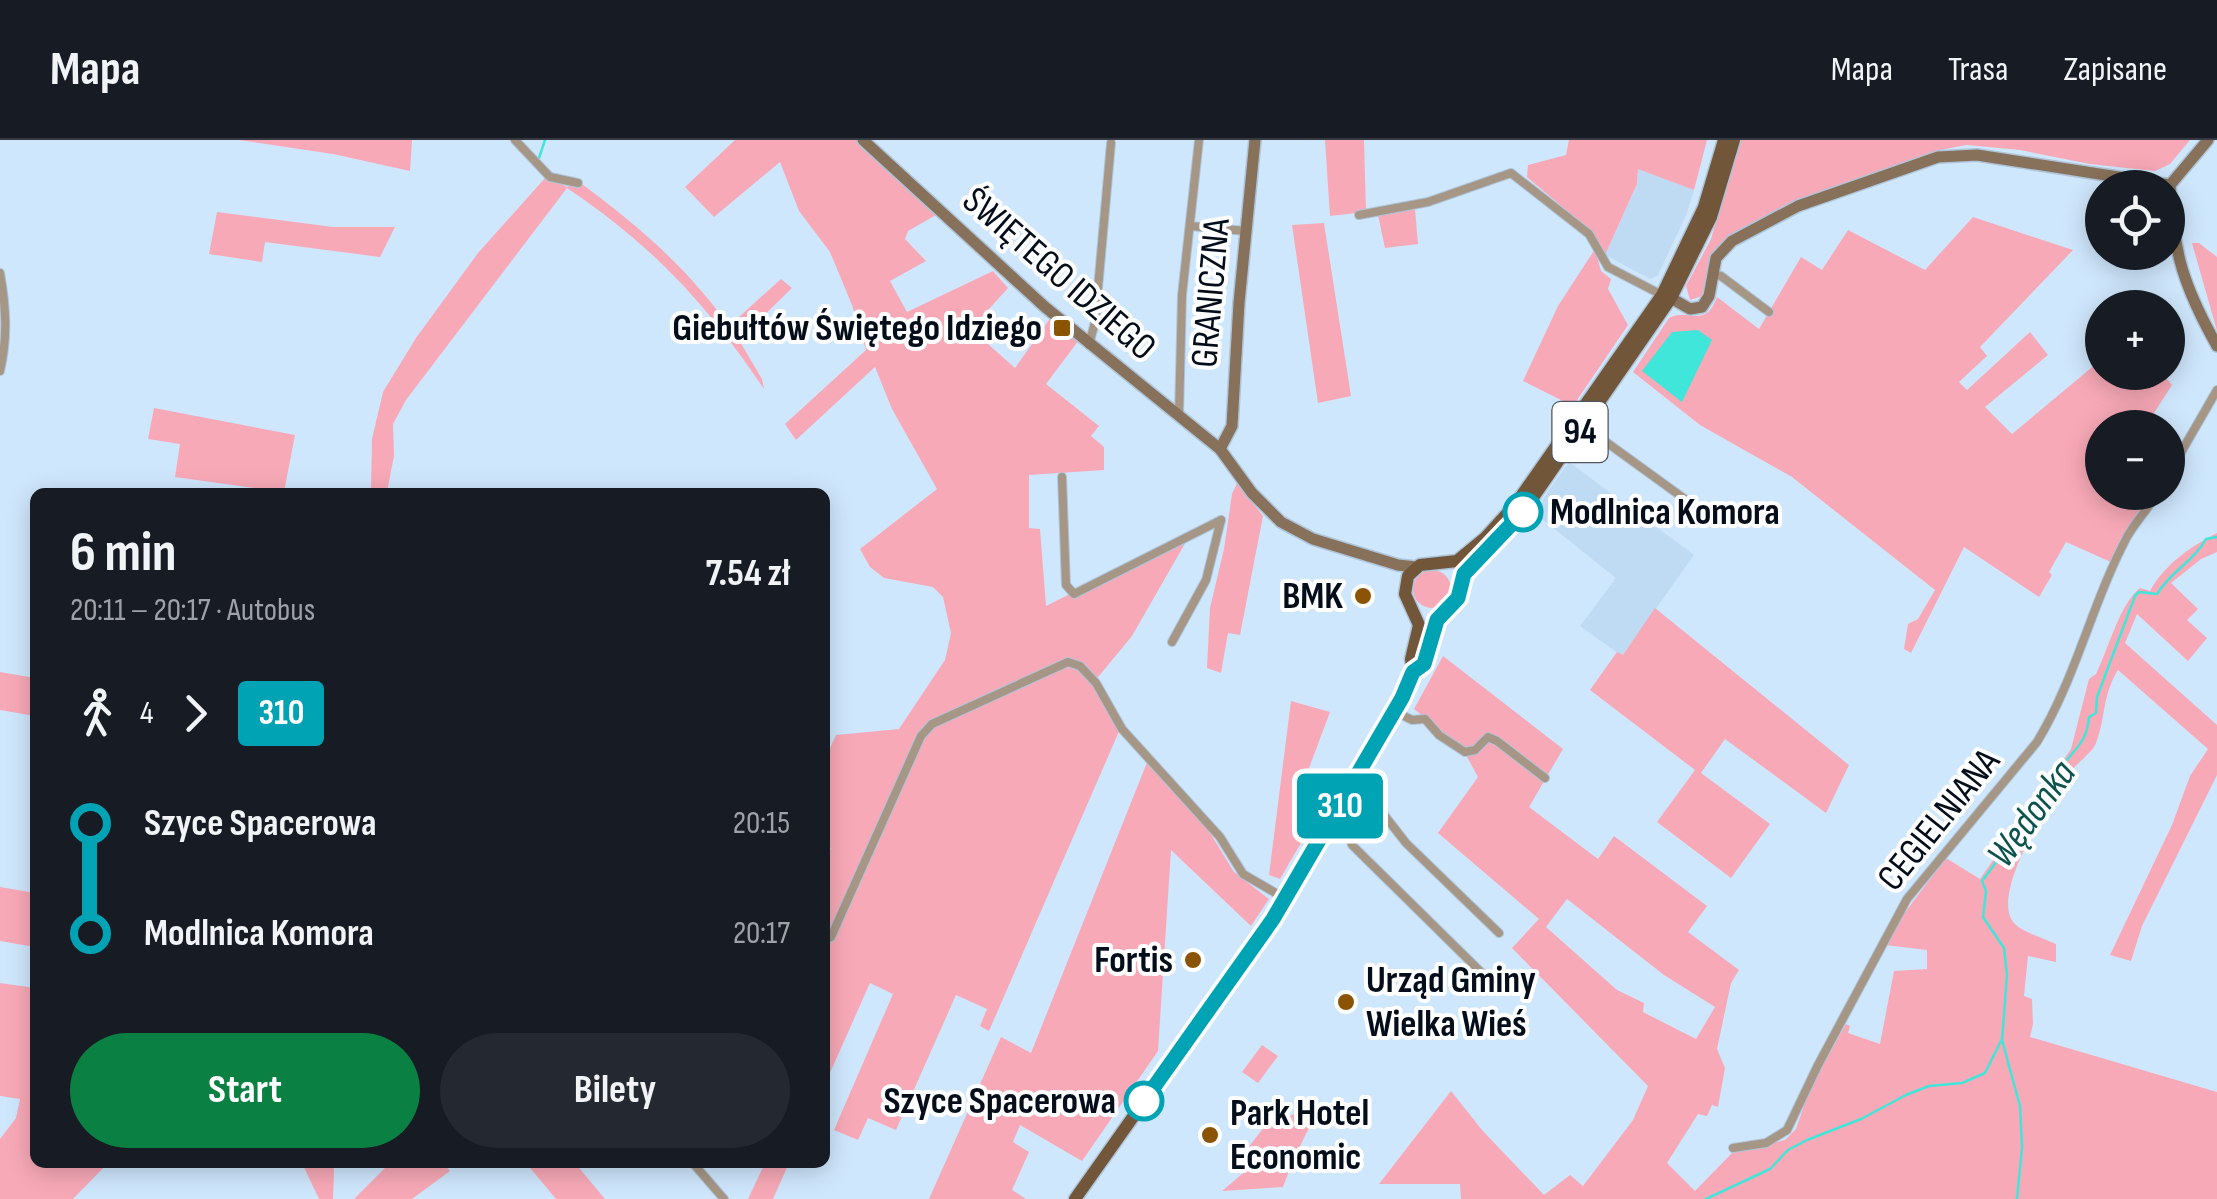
<!DOCTYPE html>
<html lang="pl">
<meta charset="utf-8">
<style>
body{margin:0;font-family:"Sofia Sans Condensed",sans-serif;background:#242831;color:#f1f3f6;height:100vh;display:flex;flex-direction:column;font-size:38px;white-space:nowrap}
*{box-sizing:border-box;margin:0}
p{font-size:32px;color:#9ea1a6}
.icon{flex:none;width:55px;height:55px;fill:none;stroke:currentColor;stroke-width:2;stroke-linecap:round;stroke-linejoin:round}
.map{position:relative;flex:1;overflow:hidden}
.details{position:absolute;left:30px;top:348px;width:800px;height:680px;display:flex;flex-direction:column;background:#171b24;border-radius:15px;box-shadow:0 5px 25px #0003}
.details>*{flex:none}
.badge{padding:0 20px;border-radius:8px;font-size:35px;line-height:65px}
.fabs{position:absolute;left:2085px;top:30px;display:grid;gap:20px}
.fabs a{display:grid;place-items:center;width:100px;height:100px;border-radius:50%;background:#171b24;box-shadow:0 5px 25px #0003;font-size:50px}
.map>.badge{position:absolute;translate:-50% -50%;box-shadow:0 0 0 5px #fff}
.legs{display:flex;align-items:center;gap:15px;height:110px;padding:0 40px;font-size:32px}
.legs p{margin-inline-start:auto}
.overview{display:flex;align-items:center;justify-content:space-between;height:170px;padding:0 40px}
h1{font-size:55px;font-weight:700;line-height:75px}
.action{display:flex;gap:20px;margin-top:auto;padding:20px 40px}
.action a{flex:1;height:115px;border-radius:60px;background:#0b8043;color:#fff;font-size:40px;font-weight:700;line-height:115px;text-align:center}
.action a+a{background:#242831;color:#f1f3f6}
ul{padding:0 40px;list-style:none}
li{display:flex;align-items:center;gap:35px;height:110px;font-size:38px}
li i{display:grid;place-items:center;width:15px;height:100%;margin:0 12px;background:currentColor}
li i::after{content:'';width:25px;height:25px;margin:-12px;border:8px solid;border-radius:50%;background:#171b24}
li p{margin-inline-start:auto}
li:first-child i{background:linear-gradient(#0000 50%,currentColor 0)}
li:last-child i{background:linear-gradient(currentColor 50%,#0000 0)}
header{display:flex;align-items:center;gap:60px;box-sizing:border-box;height:140px;padding:0 50px;background:#171b24;border-bottom:2px solid #363941}
header strong{font-size:48px}
nav{display:flex;gap:55px;margin-inline-start:auto;font-size:35px}
.map>svg:first-child{display:block}
.built{fill:#bfdaf3}
.green{fill:#f8a9b7;fill-rule:evenodd}
.water{fill:#3fe6d9}
.lines{fill:none;stroke-linecap:round;stroke-linejoin:round}
.stream{stroke:#3fe6d9;stroke-width:2.5}
.street-casing{stroke:#aec4d9;stroke-width:10}
.secondary-casing{stroke:#aec4d9;stroke-width:14}
.primary-casing{stroke:#aec4d9;stroke-width:15}
.street{stroke:#a69686;stroke-width:8}
.secondary{stroke:#88715a;stroke-width:11}
.primary{stroke:#72563a;stroke-width:12}
.line-1-casing{stroke:#fff;stroke-width:22}
.line-1{stroke:#00a3b4;stroke-width:15}
.poi-dot{fill:#8a5404;stroke:#fff;stroke-width:4}
.stop-1-dot{fill:#fff;stroke:#00a3b4;stroke-width:5}
.labels{text-anchor:middle;dominant-baseline:central;stroke-width:8;stroke-linejoin:round;paint-order:stroke}
.shield{fill:#fff;stroke:#4f565f;stroke-width:2.5}
.shield-label{font-size:35px;font-weight:bold;fill:#030e1a}
.street-label{font-size:38px;fill:#030e1a;stroke:#fff}
.poi-label{font-size:38px;font-weight:bold;fill:#030e1a;stroke:#fff;text-anchor:end}
.stop-label{font-size:38px;font-weight:bold;fill:#030e1a;stroke:#fff;text-anchor:start}
.water-label{font-size:40px;font-style:italic;fill:#0c534e;stroke:#fff}
</style>
<header>
<strong>Mapa</strong>
<nav><a>Mapa</a><a>Trasa</a><a>Zapisane</a></nav>
</header>
<div class="map">
<svg width="2217" height="1059" viewBox="0 0 2217 1059">
<rect width="100%" height="100%" fill="#cfe7fd"/>
<g class="built">
<path d="M 1638,28 L 1694,50 L 1687,73 L 1658,135 L 1650,139 L 1605,115 L 1637,45 Z"/>
<path d="M 1569,322 L 1694,415 L 1622,516 L 1580,486 L 1616,438 L 1537,375 L 1544,357 Z"/>
</g>
<g class="green">
<path d="M 239,0 L 412,0 L 410,31 L 333,14 Z"/>
<path d="M 735,0 L 857,0 L 936,75 L 908,91 L 905,99 L 926,121 L 890,141 L 907,172 L 993,131 L 1008,148 L 971,189 L 1015,228 L 1052,176 L 1079,200 L 1046,244 L 1099,286 L 1091,296 L 1104,307 L 1104,330 L 1029,335 L 1029,388 L 1040,389 L 1046,466 L 1191,393 L 1132,496 L 1094,542 L 1120,589 L 989,891 L 980,886 L 987,869 L 956,855 L 896,990 L 868,978 L 858,1000 L 834,990 L 893,854 L 870,843 L 825,944 L 825,832 L 830,819 L 825,817 L 825,720 L 831,708 L 825,705 L 825,619 L 836,595 L 899,589 L 945,520 L 951,493 L 943,457 L 933,447 L 884,438 L 870,427 L 860,409 L 937,349 L 892,269 L 875,227 L 796,300 L 785,284 L 866,210 L 852,165 L 830,112 L 799,71 L 780,22 L 714,77 L 685,47 Z"/>
<path d="M 1325,0 L 1364,0 L 1366,72 L 1330,76 Z"/>
<path d="M 1569,0 L 1707,0 L 1694,50 L 1638,29 L 1637,44 L 1605,115 L 1592,92 L 1527,37 L 1528,25 L 1566,15 Z"/>
<path d="M 1740,0 L 2190,0 L 2170,24 L 2155,31 L 2090,24 L 2020,10 L 1967,5 L 1940,10 L 1793,61 L 1732,96 L 1714,110 L 1702,156 L 1690,160 L 1686,146 L 1711,99 Z"/>
<path d="M 546,37 L 567,47 L 578,41 C 637,85 685,125 729,186 L 781,139 L 792,148 L 739,200 L 762,239 L 764,249 C 706,163 653,106 567,48 L 406,260 L 393,284 L 394,316 L 387,352 L 371,352 L 372,299 L 383,252 L 416,198 L 478,113 Z"/>
<path d="M 1415,69 L 1418,104 L 1385,108 L 1378,75 Z"/>
<path d="M 217,72 L 333,87 L 395,87 L 380,117 L 265,102 L 262,122 L 209,114 Z"/>
<path d="M 1973,77 L 2073,110 L 1980,207 L 1987,216 L 1959,242 L 1967,250 L 2030,192 L 2048,215 L 1985,267 L 2012,294 L 2102,219 L 2102,232 L 2162,233 L 2172,245 L 2145,287 L 2102,288 L 2102,352 L 2153,353 L 2125,396 L 2113,423 L 2066,402 L 2049,432 L 2052,435 L 2039,457 L 1964,407 L 1911,513 L 1904,509 L 1908,484 L 1918,479 L 1935,450 L 1792,337 L 1700,285 L 1633,232 L 1669,178 C 1689,167 1705,190 1717,157 L 1759,189 L 1801,117 L 1822,130 L 1848,90 L 1925,130 Z"/>
<path d="M 1324,83 L 1351,256 L 1318,263 L 1292,85 Z"/>
<path d="M 2192,103 L 2199,103 L 2217,117 L 2217,191 Z"/>
<path d="M 1595,109 L 1601,131 L 1611,139 L 1608,149 L 1628,185 L 1573,266 L 1523,241 L 1558,166 Z"/>
<path d="M 154,268 L 295,295 L 284,352 L 175,337 L 180,304 L 148,299 Z"/>
<path d="M 1237,343 L 1263,376 L 1240,495 L 1228,493 L 1221,533 L 1207,528 L 1210,468 L 1224,409 L 1232,354 Z"/>
<path d="M 2217,393 L 2217,412 L 2201,419 L 2171,443 L 2198,469 L 2187,480 L 2207,498 L 2188,521 L 2137,474 L 2125,503 L 2217,585 L 2217,635 L 2142,786 L 2131,821 L 2110,815 L 2172,685 L 2190,636 L 2208,609 L 2118,530 C 2102,556 2106,577 2096,603 C 2092,613 2078,622 2071,631 C 2052,656 1987,757 2015,784 C 2024,793 2044,798 2056,804 L 2056,822 L 2028,816 L 2024,856 L 2032,859 L 2033,884 L 2030,897 L 2217,952 L 2217,1059 L 1461,1059 L 1460,1044 L 1379,1044 L 1451,951 L 1482,990 L 1544,1055 L 1570,1035 L 1583,1046 L 1633,980 L 1648,946 L 1512,808 L 1539,779 L 1438,693 L 1478,637 L 1461,606 L 1414,569 L 1443,516 L 1563,609 L 1529,667 L 1598,719 L 1614,696 L 1707,766 L 1688,792 L 1739,830 L 1731,843 L 1717,909 L 1725,928 L 1718,967 L 1712,965 L 1707,976 L 1698,974 L 1667,1023 L 1695,1051 L 1732,1013 L 1785,1000 L 1796,989 L 1810,948 L 1846,884 L 1850,886 L 1848,893 L 1880,904 L 1894,831 L 1927,829 L 1927,810 L 1885,805 L 1903,775 L 1946,718 L 1980,739 L 2071,609 L 2089,539 L 2096,534 C 2108,510 2120,463 2140,448 L 2150,451 C 2164,425 2191,406 2217,393 ZM 1567,759 L 1664,835 L 1715,867 L 1696,899 L 1643,872 L 1644,863 L 1617,850 L 1546,787 Z"/>
<circle cx="1432" cy="449" r="19"/>
<path d="M 1655,468 L 1849,625 L 1826,673 L 1725,599 L 1701,633 L 1770,684 L 1731,738 L 1657,682 L 1695,630 L 1590,550 L 1617,512 L 1623,515 Z"/>
<path d="M 0,532 L 35,538 L 35,576 L 0,570 Z"/>
<path d="M 1291,561 L 1330,572 L 1306,636 L 1333,648 L 1280,739 L 1269,735 Z"/>
<path d="M 1148,620 L 1204,683 L 1234,732 L 1269,759 L 1251,786 L 1171,710 L 1158,911 L 1082,1021 L 1020,985 L 1013,1002 L 1029,1012 L 1012,1050 L 1026,1059 L 929,1059 L 1001,897 L 1031,913 Z"/>
<path d="M 0,747 L 35,753 L 35,807 L 0,801 Z"/>
<path d="M 0,843 L 35,848 L 35,1022 L 108,1023 L 73,1059 L 0,1059 L 0,999 L 16,978 L 20,959 L 0,956 Z"/>
<path d="M 1262,905 L 1278,916 L 1258,943 L 1242,932 Z"/>
<path d="M 1306,967 L 1316,974 L 1294,1018 L 1283,1047 L 1222,1051 L 1249,1028 L 1241,1017 L 1271,978 L 1285,979 Z"/>
<path d="M 302,1023 L 329,1023 L 334,1029 L 333,1059 L 319,1059 Z"/>
<path d="M 390,1023 L 444,1023 L 450,1031 L 412,1059 L 354,1059 Z"/>
<path d="M 526,1023 L 575,1023 L 605,1059 L 556,1059 Z"/>
<path d="M 765,1023 L 789,1023 L 773,1059 L 748,1059 Z"/>
</g>
<path class="water" d="M 1698,190 L 1712,200 L 1682,262 L 1642,231 L 1672,192 Z"/>
<g class="lines">
<g class="stream">
<path d="M 539,18 L 545,0"/>
<path d="M 1706,1059 L 1770,1029 L 1788,1010 L 1807,1000 L 1861,979 L 1906,955 L 1929,946 L 1962,943 L 1985,933 L 2001,901"/>
<path d="M 2017,1059 L 2022,1007 L 2020,966 L 2002,900 L 2007,835 L 2004,808 L 1983,777 L 1986,751 L 1982,741 C 1995,724 2008,706 2020,689 C 2025,683 2034,678 2037,671 C 2046,654 2042,654 2059,638 C 2060,616 2087,611 2089,577 L 2096,573 L 2097,557 L 2135,456 L 2139,452 L 2157,454 C 2170,432 2194,421 2206,399 L 2217,397"/>
</g>
<defs>
<g id="street">
<path d="M 515,0 L 550,37 L 578,43"/>
<path d="M 1359,75 L 1428,62 L 1511,33 L 1589,94 L 1608,127 L 1662,155"/>
<path d="M 1190,86 L 1246,91"/>
<path d="M 0,133 C 6,167 8,197 0,231"/>
<path d="M 1712,134 L 1721,136 L 1769,172"/>
<path d="M 1089,205 L 1095,182 L 1111,3"/>
<path d="M 1179,275 L 1182,155 L 1199,0"/>
<path d="M 1584,286 L 1693,365"/>
<path d="M 2168,335 L 2217,250"/>
<path d="M 1062,337 L 1066,445 L 1074,454 L 1221,380"/>
<path d="M 1172,502 L 1206,440 L 1221,380"/>
<path d="M 1394,571 L 1412,580 L 1425,579 L 1439,595 L 1465,612 L 1475,610 L 1488,597 L 1497,601 L 1545,638"/>
<path d="M 1351,647 L 1374,662 L 1406,703 L 1499,793"/>
<path d="M 1343,661 L 1356,675 L 1348,693 L 1352,705 L 1486,837"/>
<path d="M 825,800 L 831,797 L 921,596 L 932,584 L 1068,522 L 1080,526 L 1096,543 L 1122,589 L 1220,697 L 1243,734 L 1286,759"/>
<path d="M 1733,1008 L 1766,1003 L 1787,990 L 1818,925 L 1907,759 L 2037,602 C 2076,538 2092,463 2127,397 C 2136,381 2149,368 2158,352"/>
<path d="M 692,1022 L 724,1059"/>
</g>
<g id="secondary">
<path d="M 863,0 L 1045,167 L 1220,309 L 1252,353 L 1281,382 L 1313,399 L 1398,425 L 1416,427"/>
<path d="M 2170,45 C 2173,113 2184,147 2217,206"/>
<path d="M 2170,45 L 2208,0"/>
<path d="M 1671,158 L 1690,169 L 1702,167 L 1709,156 L 1716,118 L 1732,101 L 1798,66 L 1938,17 L 1977,15 L 2170,45"/>
<path d="M 1220,309 L 1232,286 L 1239,163 L 1255,0"/>
</g>
<g id="primary">
<path d="M 1413,532 L 1411,519 L 1419,485 L 1405,454 L 1408,436 L 1420,425 L 1457,421 L 1485,398 L 1515,365 L 1662,155 L 1704,67 L 1724,0"/>
<path d="M 1075,1059 L 1273,779 L 1402,558 L 1413,532 L 1424,524 L 1437,480 L 1457,458 L 1464,434 L 1523,372 L 1671,158 L 1711,77 L 1734,0"/>
</g>
</defs>
<use href="#street" class="street-casing"/>
<use href="#secondary" class="secondary-casing"/>
<use href="#primary" class="primary-casing"/>
<use href="#street" class="street"/>
<use href="#secondary" class="secondary"/>
<use href="#primary" class="primary"/>
</g>
<g class="lines">
<defs>
<path id="line-1" d="M 1144,961 L 1273,779 L 1402,558 L 1413,532 L 1424,524 L 1437,480 L 1458,458 L 1464,434 L 1523,372"/>
</defs>
<use href="#line-1" class="line-1-casing"/>
<use href="#line-1" class="line-1"/>
</g>
<g class="poi-dot">
<rect x="1052" y="178" width="20" height="20" rx="5"/>
<circle cx="1363" cy="456" r="10"/>
<circle cx="1193" cy="820" r="10"/>
<circle cx="1346" cy="862" r="10"/>
<circle cx="1210" cy="995" r="10"/>
</g>
<g class="stop-1-dot">
<circle cx="1523" cy="372" r="18"/>
<circle cx="1144" cy="961" r="18"/>
</g>
<g class="labels">
<rect class="shield" x="1552.5" y="262" width="55" height="60" rx="8"/>
<g class="shield-label">
<text x="1580" y="292">94</text>
</g>
<g class="street-label">
<text transform="translate(1059 134) rotate(41)">ŚWIĘTEGO IDZIEGO</text>
<text transform="translate(1211 153) rotate(-85)">GRANICZNA</text>
<text transform="translate(1939 680) rotate(-51)">CEGIELNIANA</text>
</g>
<g class="poi-label">
<text x="1042" y="188">Giebułtów Świętego Idziego</text>
<text x="1343" y="456">BMK</text>
<text x="1173" y="820">Fortis</text>
<text x="1366" y="840" text-anchor="start">Urząd Gminy<tspan x="1366" dy="44">Wielka Wieś</tspan></text>
<text x="1230" y="973" text-anchor="start">Park Hotel<tspan x="1230" dy="44">Economic</tspan></text>
</g>
<g class="stop-label">
<text x="1550" y="372">Modlnica Komora</text>
<text x="1116" y="961" text-anchor="end">Szyce Spacerowa</text>
</g>
<g class="water-label">
<text transform="translate(2032 674) rotate(-54)">Wędonka</text>
</g>
</g>
</svg>
<div class="fabs">
<a><svg class="icon" aria-label="locate" viewBox="0 0 24 24"><circle cx="12" cy="12" r="6"/><path d="M12 2v4M12 18v4M2 12h4M18 12h4"/></svg></a>
<a>+</a>
<a>−</a>
</div>
<b class="badge" style="left:1340px;top:666px;background:#00a3b4;color:#fff">310</b>
<section class="details">
<div class="overview"><div><h1>6 min</h1><p>20:11 – 20:17 · Autobus</p></div><b>7.54 zł</b></div>
<div class="legs"><svg class="icon" aria-label="walk" viewBox="0 0 24 24"><circle cx="13" cy="4" r="2"/><path d="M13 8l-2 6 4 7M11 14l-3 7M7 12l3-4h3l4 4"/></svg>4<svg class="icon" aria-label="forward" viewBox="0 0 24 24"><path d="M9 5l7 7-7 7"/></svg><b class="badge" style="background:#00a3b4;color:#fff">310</b></div>
<ul>
<li><i style="color:#00a3b4"></i><b>Szyce Spacerowa</b><p>20:15</p></li>
<li><i style="color:#00a3b4"></i><b>Modlnica Komora</b><p>20:17</p></li>
</ul>
<div class="action"><a>Start</a><a>Bilety</a></div>
</section>
</div>
